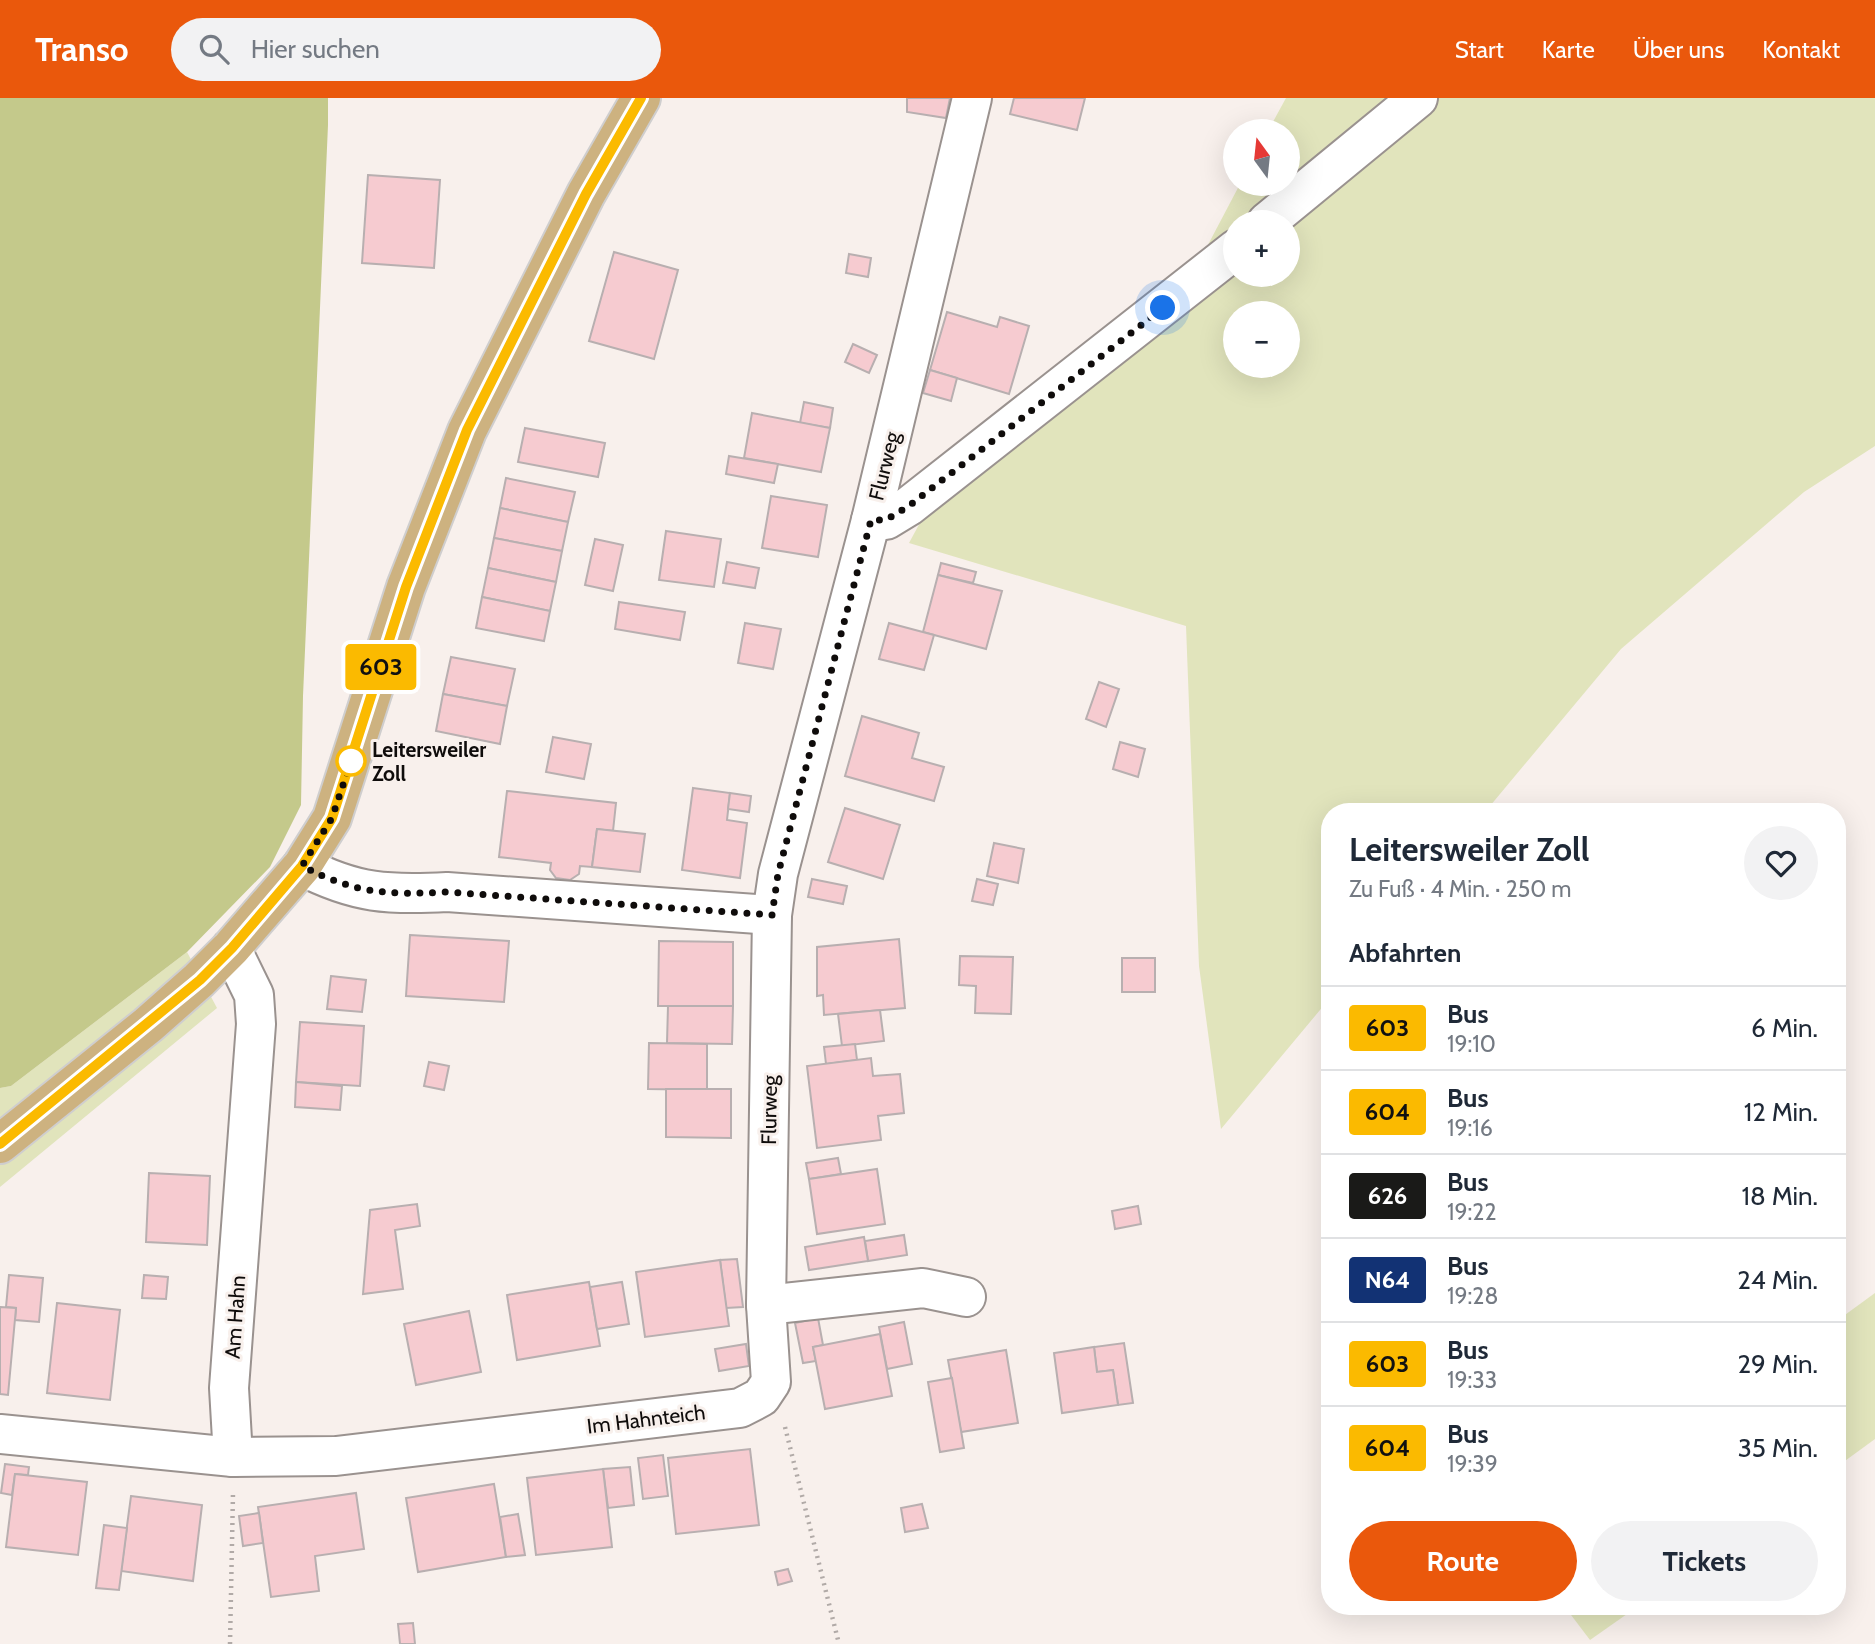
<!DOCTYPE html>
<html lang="de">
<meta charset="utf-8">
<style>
body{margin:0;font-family:Cabin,sans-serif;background:#f2f2f3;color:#1f2937;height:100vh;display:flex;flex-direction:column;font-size:26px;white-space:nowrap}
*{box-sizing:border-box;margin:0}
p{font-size:23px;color:#747a83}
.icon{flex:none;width:38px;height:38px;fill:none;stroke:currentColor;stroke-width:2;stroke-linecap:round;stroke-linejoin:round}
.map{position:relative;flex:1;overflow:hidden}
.details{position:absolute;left:1321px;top:705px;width:525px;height:812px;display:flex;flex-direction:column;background:#fff;border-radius:28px;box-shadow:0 7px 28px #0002}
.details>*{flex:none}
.badge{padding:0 14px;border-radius:5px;font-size:24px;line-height:46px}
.needle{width:46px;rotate:345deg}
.buttons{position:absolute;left:1223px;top:21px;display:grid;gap:14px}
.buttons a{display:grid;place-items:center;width:77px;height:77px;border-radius:50%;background:#fff;box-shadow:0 7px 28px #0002;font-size:35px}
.you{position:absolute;width:35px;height:35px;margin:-18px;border:5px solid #fff;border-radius:50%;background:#1a73e8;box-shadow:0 0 0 10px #1a73e833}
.map>.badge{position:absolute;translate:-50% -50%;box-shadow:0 0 0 4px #fff}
h2{padding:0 28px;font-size:26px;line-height:63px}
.round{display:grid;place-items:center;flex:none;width:74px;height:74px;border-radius:37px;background:#f2f2f3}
.summary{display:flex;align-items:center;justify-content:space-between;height:119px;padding:0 28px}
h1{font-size:33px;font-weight:700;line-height:52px}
.primary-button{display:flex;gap:14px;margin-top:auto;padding:14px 28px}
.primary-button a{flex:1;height:80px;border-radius:42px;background:#ea580c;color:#fff;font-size:28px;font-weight:700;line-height:80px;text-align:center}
.primary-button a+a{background:#f2f2f3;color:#1f2937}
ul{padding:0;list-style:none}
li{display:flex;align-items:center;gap:21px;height:84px;padding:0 28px;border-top:2px solid #e0e1e3}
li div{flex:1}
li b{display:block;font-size:26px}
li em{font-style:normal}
li .badge{min-width:77px;font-weight:700;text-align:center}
header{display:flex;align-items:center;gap:42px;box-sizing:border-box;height:98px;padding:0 35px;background:#ea580c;color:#fff}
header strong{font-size:33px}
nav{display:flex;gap:38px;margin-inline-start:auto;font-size:24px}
.search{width:490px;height:63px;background:#f2f2f3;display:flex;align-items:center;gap:18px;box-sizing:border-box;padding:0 24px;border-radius:38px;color:#747a83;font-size:26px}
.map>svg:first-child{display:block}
.green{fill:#e1e4bc;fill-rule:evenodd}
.forest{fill:#c4c98b}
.building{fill:#f6cbd0;stroke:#b8afb0;stroke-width:2}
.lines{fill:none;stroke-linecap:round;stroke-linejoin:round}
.minor-casing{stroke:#9a928f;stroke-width:42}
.major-casing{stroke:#cfcece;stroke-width:42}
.path{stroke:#b1aaa7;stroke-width:4.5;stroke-dasharray:2 5;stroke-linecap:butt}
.minor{stroke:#fff;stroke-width:38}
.major{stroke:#cdb280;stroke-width:38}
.line-casing{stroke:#fff;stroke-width:16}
.line{stroke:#fbba00;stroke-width:10}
.walk{stroke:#0f0c0b;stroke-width:7;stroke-dasharray:0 12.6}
.stop-dot{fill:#fff;stroke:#fbba00;stroke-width:3.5}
.labels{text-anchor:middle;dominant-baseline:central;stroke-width:6;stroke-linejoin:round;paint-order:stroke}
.street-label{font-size:21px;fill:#0f0c0b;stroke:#f8f0ec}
.stop-label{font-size:21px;font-weight:bold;fill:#0f0c0b;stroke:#f8f0ec;text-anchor:start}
</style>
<header>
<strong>Transo</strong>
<div class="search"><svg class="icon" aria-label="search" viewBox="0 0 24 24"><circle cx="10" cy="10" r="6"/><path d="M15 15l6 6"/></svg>Hier suchen</div>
<nav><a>Start</a><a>Karte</a><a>Über uns</a><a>Kontakt</a></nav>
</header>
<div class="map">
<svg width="1875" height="1546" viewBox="0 0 1875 1546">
<rect width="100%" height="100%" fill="#f8f0ec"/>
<g class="green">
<path d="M 1286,0 L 1875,0 L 1875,348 L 1804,394 L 1621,551 L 1485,714 L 1330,714 L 1330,900 L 1221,1031 L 1199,868 L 1186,528 L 909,445 L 922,421 L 1170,219 L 1240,86 L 1288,86 L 1288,33 L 1268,33 ZM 1236,124 L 1288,124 L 1288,177 L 1236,177 ZM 1236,215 L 1288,215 L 1288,268 L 1236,268 Z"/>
<path d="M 187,854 L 217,910 L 0,1089 L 0,990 L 11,988 Z"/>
<path d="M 1875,1195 L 1875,1341 L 1838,1368 L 1838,1222 Z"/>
<path d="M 1565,1509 L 1637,1509 L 1590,1542 Z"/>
</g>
<path class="forest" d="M 0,0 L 328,0 L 328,27 L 303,598 L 301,707 L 270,769 L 187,854 L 11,988 L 0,990 Z"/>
<g class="building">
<path d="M 907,0 L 950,0 L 946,20 L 907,14 Z"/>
<path d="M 1014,0 L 1085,0 L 1077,32 L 1010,16 Z"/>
<path d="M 368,77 L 440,82 L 434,170 L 362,165 Z"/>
<path d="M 614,154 L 678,172 L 654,261 L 589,243 Z"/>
<path d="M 849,156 L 871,160 L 868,179 L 846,175 Z"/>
<path d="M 947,214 L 997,229 L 1000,219 L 1029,228 L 1009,296 L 930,272 Z"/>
<path d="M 853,246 L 877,257 L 869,275 L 845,264 Z"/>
<path d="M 930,272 L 957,280 L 951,303 L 923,295 Z"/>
<path d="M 804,304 L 833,310 L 830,330 L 800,325 Z"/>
<path d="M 752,315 L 830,330 L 821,374 L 744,360 Z"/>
<path d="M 525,330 L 605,345 L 598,379 L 518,364 Z"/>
<path d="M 729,358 L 778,366 L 774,385 L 726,376 Z"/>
<path d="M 506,380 L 575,394 L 568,424 L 500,410 Z"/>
<path d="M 771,398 L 827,407 L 818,459 L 762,450 Z"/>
<path d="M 500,410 L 568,424 L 562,453 L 494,440 Z"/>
<path d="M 666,433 L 721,441 L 714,489 L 659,482 Z"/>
<path d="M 494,440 L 562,453 L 556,484 L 488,470 Z"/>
<path d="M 595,441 L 623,447 L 613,493 L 585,487 Z"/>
<path d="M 727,464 L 759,470 L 755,490 L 723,485 Z"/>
<path d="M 941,465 L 976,474 L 973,485 L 938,477 Z"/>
<path d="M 488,470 L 556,484 L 550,513 L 482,499 Z"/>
<path d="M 938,477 L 1002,493 L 986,551 L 923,534 Z"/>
<path d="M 482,499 L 550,513 L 544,543 L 476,530 Z"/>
<path d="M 619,504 L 685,514 L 680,542 L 615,531 Z"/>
<path d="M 745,525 L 781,531 L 773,571 L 738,565 Z"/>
<path d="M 889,525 L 934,537 L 924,572 L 879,561 Z"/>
<path d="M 451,559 L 515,571 L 507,608 L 443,596 Z"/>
<path d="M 1099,584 L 1119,591 L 1106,629 L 1086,621 Z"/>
<path d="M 443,596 L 507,608 L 500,646 L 436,633 Z"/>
<path d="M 862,618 L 919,635 L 912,660 L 944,669 L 934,703 L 845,678 Z"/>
<path d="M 553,639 L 591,646 L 584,681 L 546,674 Z"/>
<path d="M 1120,644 L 1145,651 L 1138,679 L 1113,671 Z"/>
<path d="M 693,690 L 730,695 L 727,722 L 747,725 L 740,780 L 682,772 Z"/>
<path d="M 507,693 L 616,705 L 613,733 L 597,731 L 592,769 L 580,768 L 579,776 L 570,782 L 556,780 L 550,772 L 551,765 L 499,759 Z"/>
<path d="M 730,695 L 751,698 L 749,714 L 728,711 Z"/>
<path d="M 845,710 L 900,727 L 883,781 L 828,764 Z"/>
<path d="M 597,731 L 645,736 L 640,774 L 592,769 Z"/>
<path d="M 994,745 L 1024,751 L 1018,785 L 987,778 Z"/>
<path d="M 812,781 L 847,788 L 843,806 L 808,799 Z"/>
<path d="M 977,781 L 998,786 L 993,807 L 972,803 Z"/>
<path d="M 410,837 L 509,843 L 504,904 L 406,898 Z"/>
<path d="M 899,841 L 905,910 L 824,917 L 823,897 L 817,898 L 817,849 Z"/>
<path d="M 659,843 L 733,844 L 733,908 L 658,908 Z"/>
<path d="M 960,858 L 1013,859 L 1011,916 L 975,915 L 976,888 L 959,887 Z"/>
<rect x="1122" y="860" width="33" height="34"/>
<path d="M 331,878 L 366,882 L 362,914 L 327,911 Z"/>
<path d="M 668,908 L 733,908 L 732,946 L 667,945 Z"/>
<path d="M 880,912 L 884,943 L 842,948 L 838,916 Z"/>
<path d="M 300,924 L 364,928 L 360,988 L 296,984 Z"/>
<path d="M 649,945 L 707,946 L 707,992 L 648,991 Z"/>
<path d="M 855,946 L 857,962 L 826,966 L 824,949 Z"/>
<path d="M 871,960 L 873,978 L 900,976 L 904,1015 L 878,1018 L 881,1042 L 817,1050 L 807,968 Z"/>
<path d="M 429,964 L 449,968 L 444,992 L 424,988 Z"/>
<path d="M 296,984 L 342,988 L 340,1012 L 295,1009 Z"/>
<path d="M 666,991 L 731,991 L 731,1040 L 666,1039 Z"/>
<path d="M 838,1060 L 841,1076 L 809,1081 L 806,1065 Z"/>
<path d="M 877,1071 L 885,1126 L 817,1136 L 809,1081 Z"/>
<path d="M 149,1075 L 210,1078 L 207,1147 L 146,1144 Z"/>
<path d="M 417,1106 L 420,1128 L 395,1132 L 403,1191 L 363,1196 L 370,1112 Z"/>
<path d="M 1138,1108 L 1141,1126 L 1115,1131 L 1112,1113 Z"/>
<path d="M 904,1137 L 907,1157 L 868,1163 L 865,1143 Z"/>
<path d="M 864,1139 L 868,1163 L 809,1172 L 805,1149 Z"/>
<path d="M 737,1161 L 743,1209 L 726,1210 L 720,1162 Z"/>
<path d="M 720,1162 L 729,1228 L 645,1239 L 636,1174 Z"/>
<path d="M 9,1177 L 43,1180 L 39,1224 L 15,1222 L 16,1210 L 6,1209 Z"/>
<path d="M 144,1177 L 168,1179 L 166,1201 L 142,1200 Z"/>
<path d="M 589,1184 L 600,1248 L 517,1262 L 507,1197 Z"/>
<path d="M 622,1184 L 629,1226 L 597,1231 L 590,1189 Z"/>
<path d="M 57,1205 L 120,1212 L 110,1302 L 47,1295 Z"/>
<path d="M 0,1209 L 16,1210 L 8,1297 L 0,1296 Z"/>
<path d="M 469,1213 L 481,1274 L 416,1287 L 404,1226 Z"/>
<path d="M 818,1220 L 823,1247 L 813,1249 L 816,1263 L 803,1265 L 795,1225 Z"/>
<path d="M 904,1224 L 912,1266 L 887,1271 L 879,1229 Z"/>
<path d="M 880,1236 L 892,1298 L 825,1311 L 813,1249 Z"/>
<path d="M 1124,1245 L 1133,1305 L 1118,1307 L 1113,1272 L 1097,1274 L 1094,1249 Z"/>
<path d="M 746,1246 L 749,1268 L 719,1273 L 715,1251 Z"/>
<path d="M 1094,1249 L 1097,1274 L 1113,1272 L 1118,1307 L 1062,1315 L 1054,1255 Z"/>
<path d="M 1006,1252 L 1018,1325 L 961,1334 L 948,1262 Z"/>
<path d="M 952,1280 L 964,1350 L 940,1354 L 928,1284 Z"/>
<path d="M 750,1351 L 759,1427 L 676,1436 L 668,1360 Z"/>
<path d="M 663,1357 L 668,1398 L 643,1401 L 638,1360 Z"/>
<path d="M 5,1366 L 29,1369 L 28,1377 L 15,1376 L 12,1397 L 1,1395 Z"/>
<path d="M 630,1369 L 634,1407 L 608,1410 L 603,1371 Z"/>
<path d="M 603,1371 L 612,1449 L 536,1457 L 527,1380 Z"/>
<path d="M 15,1376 L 87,1384 L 78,1457 L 6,1449 Z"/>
<path d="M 494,1386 L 506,1459 L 418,1474 L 406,1400 Z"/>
<path d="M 356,1395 L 364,1451 L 315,1458 L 319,1493 L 271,1499 L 258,1409 Z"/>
<path d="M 131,1398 L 202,1407 L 193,1483 L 121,1473 Z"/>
<path d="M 922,1406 L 928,1430 L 905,1434 L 901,1410 Z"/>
<path d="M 259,1415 L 263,1445 L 243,1448 L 239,1418 Z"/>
<path d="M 518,1416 L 525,1457 L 506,1459 L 500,1419 Z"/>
<path d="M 104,1427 L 127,1430 L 119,1492 L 96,1490 Z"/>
<path d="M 788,1471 L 792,1483 L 778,1487 L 775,1474 Z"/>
<path d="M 413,1525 L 415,1546 L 400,1546 L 398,1526 Z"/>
</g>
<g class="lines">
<defs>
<g id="minor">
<path d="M 1267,124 L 1418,0"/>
<path d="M 871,422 L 886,422 L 909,408 L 1236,151"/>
<path d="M 302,768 C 356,796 389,797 447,794 L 772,817"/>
<path d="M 231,850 L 254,897 L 256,926 L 229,1290 L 233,1359"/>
<path d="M 766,1207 L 923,1190 L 966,1199"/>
<path d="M 0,1336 L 233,1359 L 336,1358 L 740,1310 L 761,1299 L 771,1284 L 766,1207 L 772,817 L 778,776 L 871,422 L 972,0"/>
</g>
<path id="major" d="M 0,1046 L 148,927 L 199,882 L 231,850 L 302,768 L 332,720 L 406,489 L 467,333 L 586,96 L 641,0"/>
</defs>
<use href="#minor" class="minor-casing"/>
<use href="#major" class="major-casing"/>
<g class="path">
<path d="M 785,1329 L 839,1546"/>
<path d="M 230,1546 L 233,1395"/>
</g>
<use href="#minor" class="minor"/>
<use href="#major" class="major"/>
</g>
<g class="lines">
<defs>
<path id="line" d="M 0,1046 L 200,882 L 232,850 L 302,768 L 332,720 L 406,489 L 467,332 L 586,96 L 641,0"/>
</defs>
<use href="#line" class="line-casing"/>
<use href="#line" class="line"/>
<path class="walk" d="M 351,663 L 332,720 L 302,768 C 356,796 388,797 447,794 L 772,817 L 778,776 L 871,422 L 886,422 L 909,408 L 1163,210"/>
</g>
<circle class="stop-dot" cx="351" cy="663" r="14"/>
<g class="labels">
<g class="street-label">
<text transform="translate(884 368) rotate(-76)">Flurweg</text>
<text transform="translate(769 1012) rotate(-89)">Flurweg</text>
<text transform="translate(235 1219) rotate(-86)">Am Hahn</text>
<text transform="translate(646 1321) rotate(-7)">Im Hahnteich</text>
</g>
<g class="stop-label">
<text x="372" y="651">Leitersweiler<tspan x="372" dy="24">Zoll</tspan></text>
</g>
</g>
</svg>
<div class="buttons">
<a><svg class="needle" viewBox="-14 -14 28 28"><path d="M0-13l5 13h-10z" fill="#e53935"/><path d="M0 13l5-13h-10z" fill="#747a83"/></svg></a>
<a>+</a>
<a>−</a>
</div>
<div class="you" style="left:1163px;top:210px"></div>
<b class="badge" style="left:381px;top:569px;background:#fbba00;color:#111">603</b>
<section class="details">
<div class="summary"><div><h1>Leitersweiler Zoll</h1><p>Zu Fuß · 4 Min. · 250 m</p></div><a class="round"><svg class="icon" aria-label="heart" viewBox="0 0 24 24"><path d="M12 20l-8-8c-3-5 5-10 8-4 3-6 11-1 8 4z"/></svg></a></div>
<h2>Abfahrten</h2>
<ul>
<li><span class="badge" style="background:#fbba00;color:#111">603</span><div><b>Bus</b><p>19:10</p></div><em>6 Min.</em></li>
<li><span class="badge" style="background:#fbba00;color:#111">604</span><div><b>Bus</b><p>19:16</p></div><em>12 Min.</em></li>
<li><span class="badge" style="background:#1a1a18;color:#fff">626</span><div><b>Bus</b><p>19:22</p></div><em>18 Min.</em></li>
<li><span class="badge" style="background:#123274;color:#fff">N64</span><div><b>Bus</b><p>19:28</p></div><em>24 Min.</em></li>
<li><span class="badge" style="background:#fbba00;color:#111">603</span><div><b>Bus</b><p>19:33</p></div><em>29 Min.</em></li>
<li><span class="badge" style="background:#fbba00;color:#111">604</span><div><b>Bus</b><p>19:39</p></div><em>35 Min.</em></li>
</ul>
<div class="primary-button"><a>Route</a><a>Tickets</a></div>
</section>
</div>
